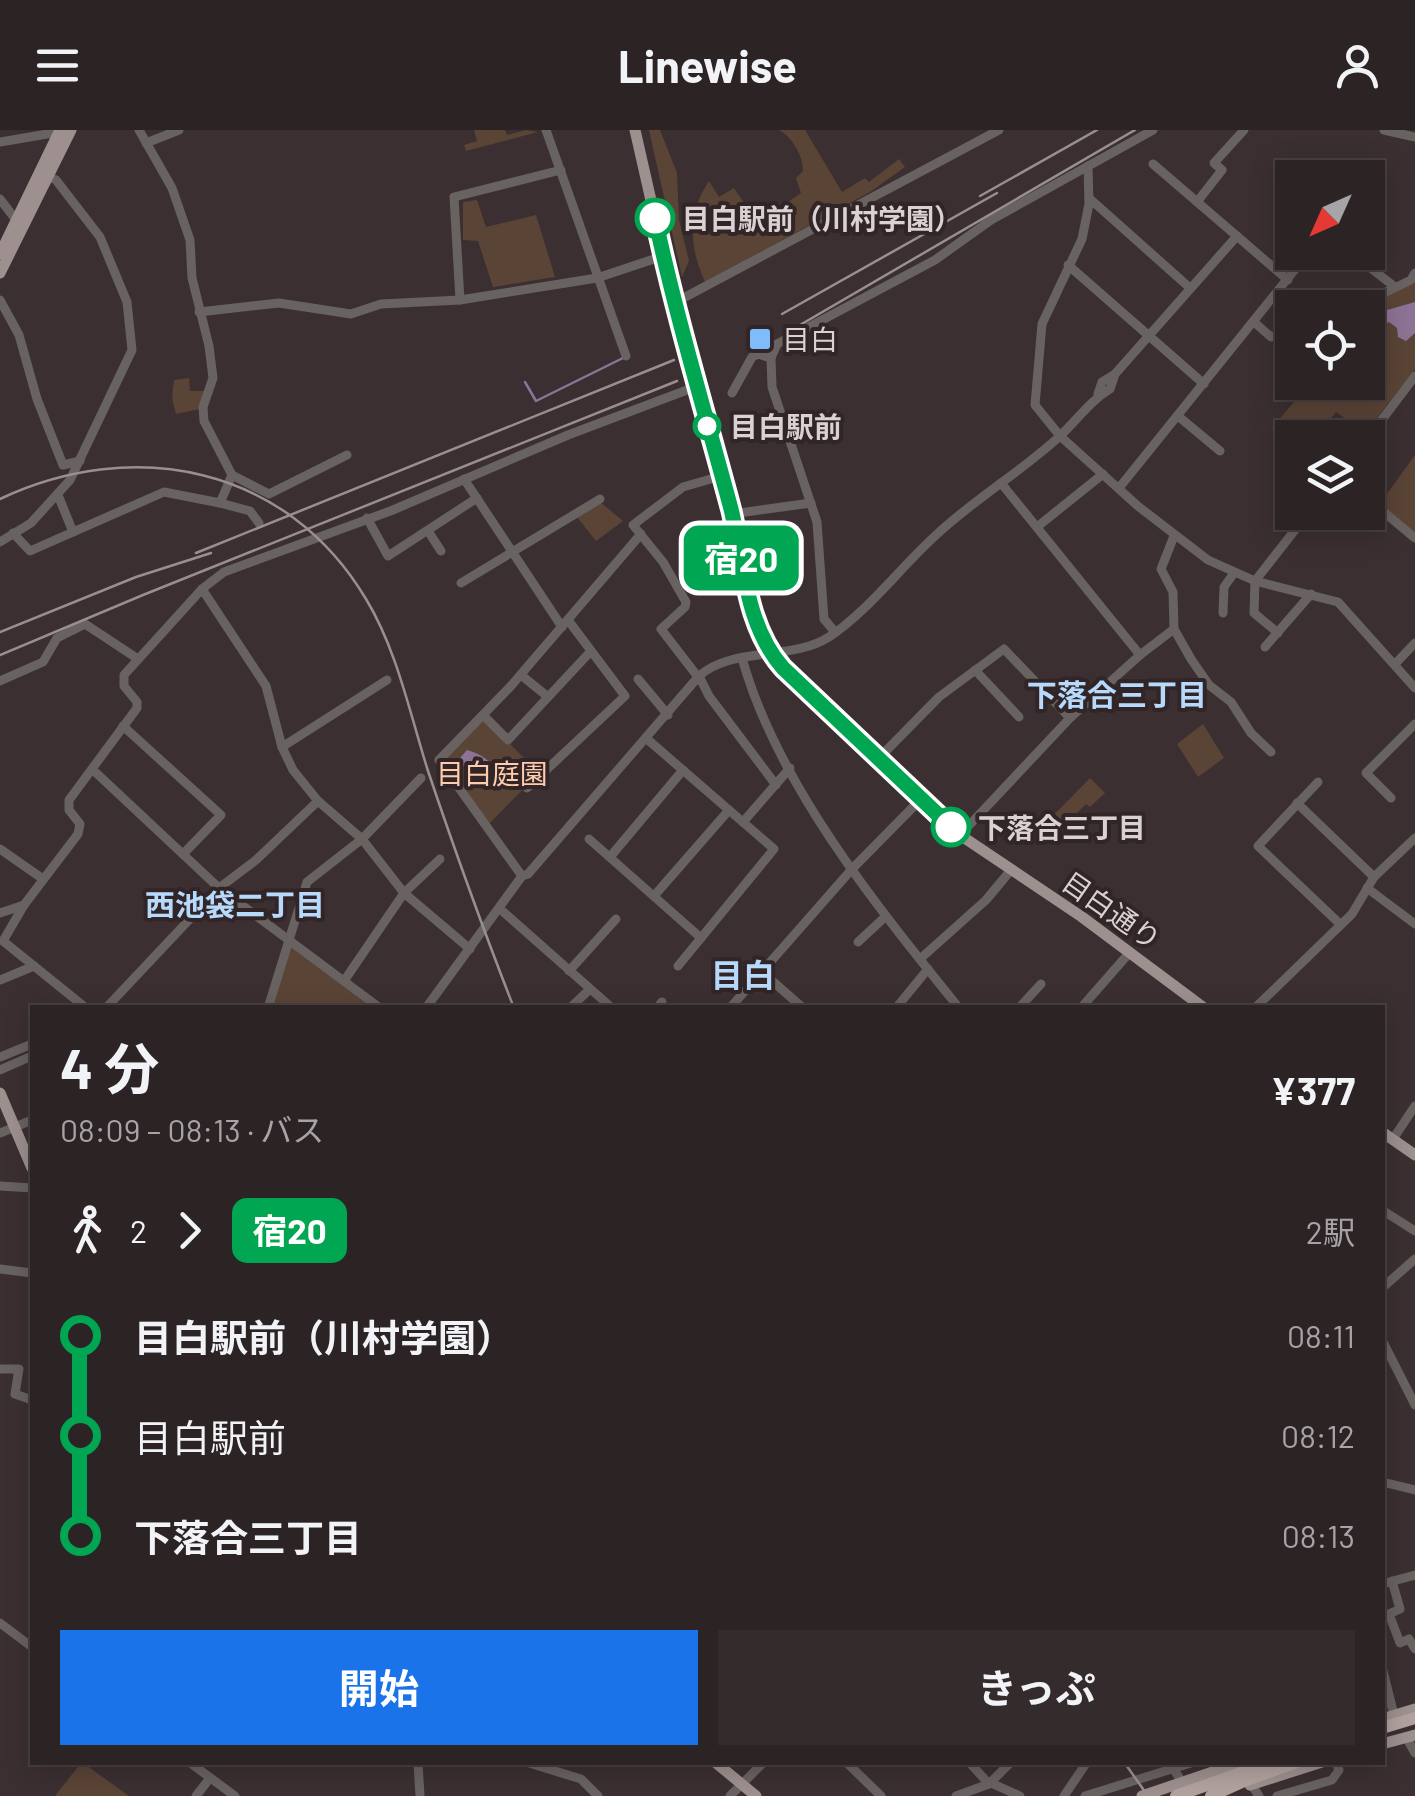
<!DOCTYPE html>
<html lang="ja">
<meta charset="utf-8">
<style>
body{margin:0;font-family:Barlow,"Noto Sans JP",sans-serif;background:#342b2d;color:#f1f3f6;height:100vh;display:flex;flex-direction:column;font-size:38px;white-space:nowrap}
*{box-sizing:border-box;margin:0}
p{font-size:32px;color:#a6a4a7}
.icon{flex:none;width:55px;height:55px;fill:none;stroke:currentColor;stroke-width:2;stroke-linecap:round;stroke-linejoin:round}
.map{position:relative;flex:1;overflow:hidden}
.side{position:absolute;left:30px;top:875px;width:1355px;height:760px;display:flex;flex-direction:column;background:#2c2325;border-radius:0px;box-shadow:0 5px 25px #0003,0 0 0 2px #484042}
.side>*{flex:none}
.badge{padding:0 20px;border-radius:15px;font-size:35px;line-height:65px}
.needle{width:65px;rotate:225deg}
.tools{position:absolute;left:1275px;top:30px;display:grid;gap:20px}
.tools a{display:grid;place-items:center;width:110px;height:110px;border-radius:0px;background:#2c2325;box-shadow:0 5px 25px #0003,0 0 0 2px #484042;font-size:50px}
.map>.badge{position:absolute;translate:-50% -50%;box-shadow:0 0 0 5px #fff}
.legs{display:flex;align-items:center;gap:15px;height:110px;padding:0 30px;font-size:32px}
.legs p{margin-inline-start:auto}
.overview{display:flex;align-items:center;justify-content:space-between;height:170px;padding:0 30px}
h1{font-size:55px;font-weight:700;line-height:75px}
.action{display:flex;gap:20px;margin-top:auto;padding:20px 30px}
.action a{flex:1;height:115px;border-radius:0px;background:#1a73e8;color:#fff;font-size:40px;font-weight:700;line-height:115px;text-align:center}
.action a+a{background:#342b2d;color:#f1f3f6}
ul{padding:0 30px;list-style:none}
li{display:flex;align-items:center;gap:35px;height:100px;font-size:38px}
li i{display:grid;place-items:center;width:15px;height:100%;margin:0 12px;background:currentColor}
li i::after{content:'';width:25px;height:25px;margin:-12px;border:8px solid;border-radius:50%;background:#2c2325}
li p{margin-inline-start:auto}
li:first-child i{background:linear-gradient(#0000 50%,currentColor 0)}
li:last-child i{background:linear-gradient(currentColor 50%,#0000 0)}
header{display:flex;justify-content:space-between;align-items:center;height:130px;padding:0 30px;background:#2c2325;font-size:45px;font-weight:700}
.map>svg:first-child{display:block}
.green{fill:#5a4436}
.water{fill:#8d7395}
.lines{fill:none;stroke-linecap:round;stroke-linejoin:round}
.stream{stroke:#8d7395;stroke-width:2.5}
.minor{stroke:#686261;stroke-width:9}
.major{stroke:#9d908e;stroke-width:11}
.highway{stroke:#b2a29f;stroke-width:12}
.rail{stroke:#998f91;stroke-width:2.5}
.major-bridge{stroke:#9d908e;stroke-width:11}
.highway-bridge{stroke:#b2a29f;stroke-width:12}
.line-1-casing{stroke:#fff;stroke-width:22}
.line-1{stroke:#00a651;stroke-width:15}
.stop-1-dot{fill:#fff;stroke:#00a651;stroke-width:5}
.poi-dot{fill:#7ebdf9;stroke:#312527;stroke-width:4}
.labels{text-anchor:middle;dominant-baseline:central;stroke-width:8;stroke-linejoin:round;paint-order:stroke}
.stop-label{font-size:28px;font-weight:bold;fill:#dad1d3;stroke:#312527;text-anchor:start}
.poi-label{font-size:28px;fill:#dad1d3;stroke:#312527;text-anchor:start}
.park-label{font-size:28px;fill:#fecbad;stroke:#312527}
.street-label{font-size:28px;fill:#dad1d3;stroke:#312527}
.neighbourhood-label{font-size:30px;font-weight:bold;fill:#b7dafc;stroke:#312527}
.quarter-label{font-size:32px;font-weight:bold;fill:#b7dafc;stroke:#312527}
</style>
<header><svg class="icon" aria-label="menu" viewBox="0 0 24 24"><path d="M4 6h16M4 12h16M4 18h16"/></svg>Linewise<svg class="icon" aria-label="person" viewBox="0 0 24 24"><circle cx="12" cy="8" r="4"/><path d="M4 21q1-7 8-7t8 7"/></svg></header>
<div class="map">
<svg width="1415" height="1666" viewBox="0 0 1415 1666">
<rect width="100%" height="100%" fill="#3b2f31"/>
<g class="green">
<path d="M 474,0 L 505,0 L 507,5 L 526,0 L 538,2 L 466,21 L 464,15 L 477,11 Z"/>
<path d="M 649,0 L 660,0 L 677,43 L 679,90 L 689,131 L 682,147 Z"/>
<path d="M 779,0 L 805,0 L 842,62 L 865,48 L 869,52 L 899,29 L 905,37 L 870,62 L 705,152 C 689,116 687,84 709,51 L 719,67 L 734,58 L 746,76 L 753,75 L 764,89 L 801,63 L 796,48 L 803,41 C 803,25 792,7 779,0 Z"/>
<path d="M 477,70 L 486,97 L 536,85 L 555,147 L 493,157 L 478,111 L 463,110 L 463,72 Z"/>
<path d="M 1415,153 L 1415,239 L 1365,303 L 1336,282 L 1317,307 L 1281,305 L 1272,298 L 1310,253 L 1368,252 L 1368,179 L 1372,172 Z"/>
<path d="M 189,248 L 190,261 L 206,261 L 200,279 L 176,284 L 172,268 L 174,250 Z"/>
<path d="M 1415,325 L 1415,403 L 1379,375 Z"/>
<path d="M 600,372 L 623,391 L 596,411 L 577,387 Z"/>
<path d="M 483,587 L 539,643 L 487,696 L 441,629 Z"/>
<path d="M 1203,594 L 1224,628 L 1198,647 L 1177,614 Z"/>
<path d="M 1090,648 L 1105,663 L 1090,677 L 1086,674 L 1054,706 L 1044,695 Z"/>
<path d="M 289,814 L 372,875 L 271,878 Z"/>
<path d="M 81,1633 L 83,1633 L 129,1666 L 55,1666 Z"/>
</g>
<g class="water">
<path d="M 1415,172 L 1415,203 L 1406,211 L 1398,207 L 1397,198 L 1389,192 L 1381,196 L 1376,195 L 1375,190 L 1387,180 Z"/>
<path d="M 467,620 C 482,624 490,631 501,643 L 498,652 L 492,653 L 487,647 L 466,641 L 460,628 Z"/>
</g>
<g class="lines">
<path class="stream" d="M 525,252 L 536,271 L 625,227"/>
<g class="minor">
<path d="M 139,0 L 172,58 L 190,110 L 192,148 L 209,216 L 213,248 L 203,277 L 204,291 L 232,345 L 269,364 L 347,325"/>
<path d="M 546,0 L 626,226"/>
<path d="M 1384,0 L 1415,7"/>
<path d="M 0,12 L 59,2"/>
<path d="M 146,13 L 179,0"/>
<path d="M 1153,34 L 1288,150"/>
<path d="M 1088,36 L 1089,74 L 1082,109 L 1042,194 L 1035,275 L 1060,306 L 1139,377 L 1208,430 L 1255,451 L 1338,472 L 1415,558"/>
<path d="M 1089,68 L 1190,158"/>
<path d="M 0,69 L 16,90"/>
<path d="M 1197,72 L 1222,40 L 1214,33 L 1244,0"/>
<path d="M 1350,122 L 1395,157"/>
<path d="M 1068,135 L 1204,254"/>
<path d="M 0,170 L 19,205 L 37,269 L 63,335 L 80,331"/>
<path d="M 460,170 L 454,67 L 561,40"/>
<path d="M 674,173 L 999,0"/>
<path d="M 1353,178 L 1411,150 L 1415,143"/>
<path d="M 199,182 L 279,173 L 351,184 L 381,174 L 460,170 L 597,148 L 663,126"/>
<path d="M 1254,192 L 1271,207 L 1292,201"/>
<path d="M 1115,244 L 1237,106"/>
<path d="M 732,263 L 752,227 L 758,224 L 771,228"/>
<path d="M 1178,286 L 1220,321"/>
<path d="M 1284,305 L 1292,311"/>
<path d="M 1368,308 L 1415,246"/>
<path d="M 464,349 L 562,497"/>
<path d="M 1001,353 L 1140,525"/>
<path d="M 1119,358 L 1309,122"/>
<path d="M 58,365 L 73,402"/>
<path d="M 1368,369 L 1415,408"/>
<path d="M 220,373 L 250,381 L 259,393"/>
<path d="M 732,384 L 811,373"/>
<path d="M 367,388 L 388,426 L 477,368"/>
<path d="M 1037,397 L 1103,344"/>
<path d="M 428,401 L 441,421"/>
<path d="M 13,403 L 30,421 L 164,362 L 220,373 L 232,345"/>
<path d="M 1174,406 L 1161,439 L 1173,462 L 1174,499 L 1191,529 L 1209,555 L 1231,572 L 1251,603 L 1271,622"/>
<path d="M 0,412 L 31,393 L 70,350 L 132,220 L 127,172 L 100,107 L 56,50 L 44,44"/>
<path d="M 461,453 L 600,369"/>
<path d="M 202,459 L 266,556 L 282,617 L 293,640 L 318,671 L 362,709 L 404,763 L 470,819"/>
<path d="M 1223,483 L 1224,457 L 1234,443"/>
<path d="M 835,502 L 824,489 L 817,392 L 772,257 L 771,228 L 777,214 L 935,130 L 991,90 L 1153,0"/>
<path d="M 1278,503 L 1254,483 L 1255,451 L 1309,382"/>
<path d="M 1265,517 L 1311,464"/>
<path d="M 742,528 C 777,654 878,778 959,878"/>
<path d="M 1395,534 L 1415,513"/>
<path d="M 975,540 L 1019,587"/>
<path d="M 521,545 L 548,567"/>
<path d="M 699,546 L 709,566 L 776,655"/>
<path d="M 698,547 L 661,499 L 685,477 L 686,472 L 663,432 L 633,395 L 683,357 L 721,346"/>
<path d="M 638,549 L 668,585"/>
<path d="M 0,551 L 43,532 L 57,508 L 85,494 L 138,529"/>
<path d="M 483,585 L 508,610 L 591,521"/>
<path d="M 123,596 L 221,685 L 183,724"/>
<path d="M 647,609 L 774,719 L 678,836"/>
<path d="M 282,617 L 387,550"/>
<path d="M 878,629 L 939,567 L 1004,519 L 1070,588"/>
<path d="M 92,639 L 219,758 L 380,878"/>
<path d="M 1318,652 L 1258,716 L 1340,794"/>
<path d="M 527,658 L 625,566 L 568,490"/>
<path d="M 1391,668 L 1366,643 L 1415,594"/>
<path d="M 1297,673 L 1374,747"/>
<path d="M 743,692 L 790,638"/>
<path d="M 960,705 L 1070,588 L 1140,525 L 1174,499"/>
<path d="M 589,709 L 701,808"/>
<path d="M 0,719 L 43,749"/>
<path d="M 610,727 L 683,640"/>
<path d="M 522,746 L 439,630 L 510,557 L 641,404"/>
<path d="M 1367,758 L 1415,794"/>
<path d="M 654,766 L 729,680"/>
<path d="M 500,779 L 612,878"/>
<path d="M 0,783 L 24,775"/>
<path d="M 858,812 L 885,787"/>
<path d="M 920,829 L 986,770 L 1011,740"/>
<path d="M 569,841 L 616,789"/>
<path d="M 762,842 L 803,878"/>
<path d="M 0,850 L 34,836"/>
<path d="M 344,851 L 404,763 L 440,729"/>
<path d="M 86,878 L 3,811 L 24,775 L 78,704 L 80,694 L 69,680 L 69,670 L 137,578 L 137,572 L 124,556 L 124,545 L 202,459 L 224,442 L 393,380 L 568,305 L 695,257"/>
<path d="M 106,878 L 219,758 L 256,730 L 318,671"/>
<path d="M 268,878 L 307,752 L 362,709 L 421,648"/>
<path d="M 426,878 L 522,746 L 528,744 L 699,546 C 733,516 792,531 829,507 C 869,480 900,438 935,406 C 974,369 1021,342 1060,306 C 1078,289 1090,271 1110,259 L 1115,244 L 1102,252 L 1098,264"/>
<path d="M 570,878 L 590,859"/>
<path d="M 657,878 L 662,872"/>
<path d="M 730,878 L 852,739 L 921,669"/>
<path d="M 896,878 L 928,839"/>
<path d="M 1019,878 L 1041,854"/>
<path d="M 1081,878 L 1130,822"/>
<path d="M 1255,878 L 1352,784 L 1374,747 L 1415,708"/>
<path d="M 0,927 L 32,914"/>
<path d="M 0,940 L 32,926"/>
<path d="M 0,1003 L 32,990"/>
<path d="M 1393,1009 L 1415,976"/>
<path d="M 0,1056 L 32,1058"/>
<path d="M 1382,1080 L 1415,1101"/>
<path d="M 0,1139 L 32,1143"/>
<path d="M 1382,1158 L 1415,1129"/>
<path d="M 1382,1210 L 1415,1275"/>
<path d="M 0,1239 L 19,1239 L 15,1264 L 32,1270"/>
<path d="M 1382,1352 L 1415,1360"/>
<path d="M 1382,1454 L 1415,1445"/>
<path d="M 1389,1484 L 1400,1513 L 1409,1509 L 1415,1519"/>
<path d="M 1382,1487 L 1400,1479 L 1392,1451"/>
<path d="M 0,1493 L 32,1517"/>
<path d="M 1382,1537 L 1394,1585"/>
<path d="M 1406,1607 L 1415,1623"/>
<path d="M 189,1632 L 235,1666"/>
<path d="M 418,1632 L 420,1666"/>
<path d="M 526,1632 L 581,1649 L 598,1666"/>
<path d="M 846,1632 L 881,1666"/>
<path d="M 1169,1632 L 1184,1655"/>
<path d="M 1249,1651 L 1259,1666"/>
<path d="M 991,1653 L 1020,1666"/>
<path d="M 989,1654 L 1011,1632"/>
<path d="M 196,1666 L 210,1648"/>
<path d="M 730,1666 L 764,1632"/>
<path d="M 956,1666 L 989,1654 L 969,1632"/>
<path d="M 1064,1666 L 1087,1632"/>
<path d="M 1085,1666 L 1194,1632"/>
<path d="M 1277,1666 L 1332,1650 L 1339,1640 L 1336,1632"/>
</g>
<g class="major">
<path d="M 635,0 L 683,211"/>
<path d="M 0,124 L 60,0"/>
<path d="M 0,143 L 71,0"/>
<path d="M 693,250 L 732,384 L 755,488 L 771,524 L 960,705 L 1082,787 L 1204,878"/>
<path d="M 0,963 L 32,1038"/>
<path d="M 1382,1002 L 1415,1025"/>
<path d="M 1382,1589 L 1415,1579"/>
<path d="M 1382,1614 L 1415,1605"/>
<path d="M 715,1632 L 756,1666"/>
</g>
<path class="highway" d="M 1382,1598 L 1415,1588"/>
<g class="rail">
<path d="M 980,66 L 1097,0"/>
<path d="M 782,184 L 997,63"/>
<path d="M 788,202 L 1135,0"/>
<path d="M 0,369 C 134,306 287,336 366,469 C 397,520 410,584 428,641 C 455,721 483,799 514,878"/>
<path d="M 196,423 L 674,230"/>
<path d="M 0,502 L 136,447 L 211,423"/>
<path d="M 0,525 L 143,465 L 677,251"/>
<path d="M 1124,1632 L 1148,1666"/>
</g>
<g class="major-bridge">
<path d="M 683,211 L 693,250"/>
<path d="M 1250,1655 L 1322,1632"/>
<path d="M 1142,1666 L 1242,1632"/>
</g>
<g class="highway-bridge">
<path d="M 1176,1666 L 1272,1632"/>
<path d="M 1211,1666 L 1244,1651 L 1297,1632"/>
</g>
</g>
<g class="lines">
<defs>
<path id="line-1" d="M 655,88 C 676,186 705,282 731,379 C 744,432 745,495 783,538 L 951,697"/>
</defs>
<use href="#line-1" class="line-1-casing"/>
<use href="#line-1" class="line-1"/>
</g>
<g class="stop-1-dot">
<circle cx="655" cy="88" r="18"/>
<circle cx="707" cy="296" r="12"/>
<circle cx="951" cy="697" r="18"/>
</g>
<rect class="poi-dot" x="748" y="197" width="24" height="24" rx="5"/>
<g class="labels">
<g class="stop-label">
<text x="682" y="88">目白駅前（川村学園）</text>
<text x="730" y="296">目白駅前</text>
<text x="978" y="697">下落合三丁目</text>
</g>
<g class="poi-label">
<text x="782" y="209">目白</text>
</g>
<g class="park-label">
<text x="492" y="643">目白庭園</text>
</g>
<g class="street-label">
<text transform="translate(1112 780) rotate(35)">目白通り</text>
</g>
<g class="neighbourhood-label">
<text x="1117" y="564">下落合三丁目</text>
<text x="235" y="774">西池袋二丁目</text>
</g>
<g class="quarter-label">
<text x="743" y="844">目白</text>
</g>
</g>
</svg>
<div class="tools">
<a><svg class="needle" viewBox="-14 -14 28 28"><path d="M0-13l5 13h-10z" fill="#e53935"/><path d="M0 13l5-13h-10z" fill="#a6a4a7"/></svg></a>
<a><svg class="icon" aria-label="locate" viewBox="0 0 24 24"><circle cx="12" cy="12" r="6"/><path d="M12 2v4M12 18v4M2 12h4M18 12h4"/></svg></a>
<a><svg class="icon" aria-label="layers" viewBox="0 0 24 24"><path d="M12 4l9 5-9 5-9-5zM3 14l9 5 9-5"/></svg></a>
</div>
<b class="badge" style="left:741px;top:428px;background:#00a651;color:#fff">宿20</b>
<section class="side">
<div class="overview"><div><h1>4 分</h1><p>08:09 – 08:13 · バス</p></div><b>¥377</b></div>
<div class="legs"><svg class="icon" aria-label="walk" viewBox="0 0 24 24"><circle cx="13" cy="4" r="2"/><path d="M13 8l-2 6 4 7M11 14l-3 7M7 12l3-4h3l4 4"/></svg>2<svg class="icon" aria-label="forward" viewBox="0 0 24 24"><path d="M9 5l7 7-7 7"/></svg><b class="badge" style="background:#00a651;color:#fff">宿20</b><p>2駅</p></div>
<ul>
<li><i style="color:#00a651"></i><b>目白駅前（川村学園）</b><p>08:11</p></li>
<li><i style="color:#00a651"></i><span>目白駅前</span><p>08:12</p></li>
<li><i style="color:#00a651"></i><b>下落合三丁目</b><p>08:13</p></li>
</ul>
<div class="action"><a>開始</a><a>きっぷ</a></div>
</section>
</div>
